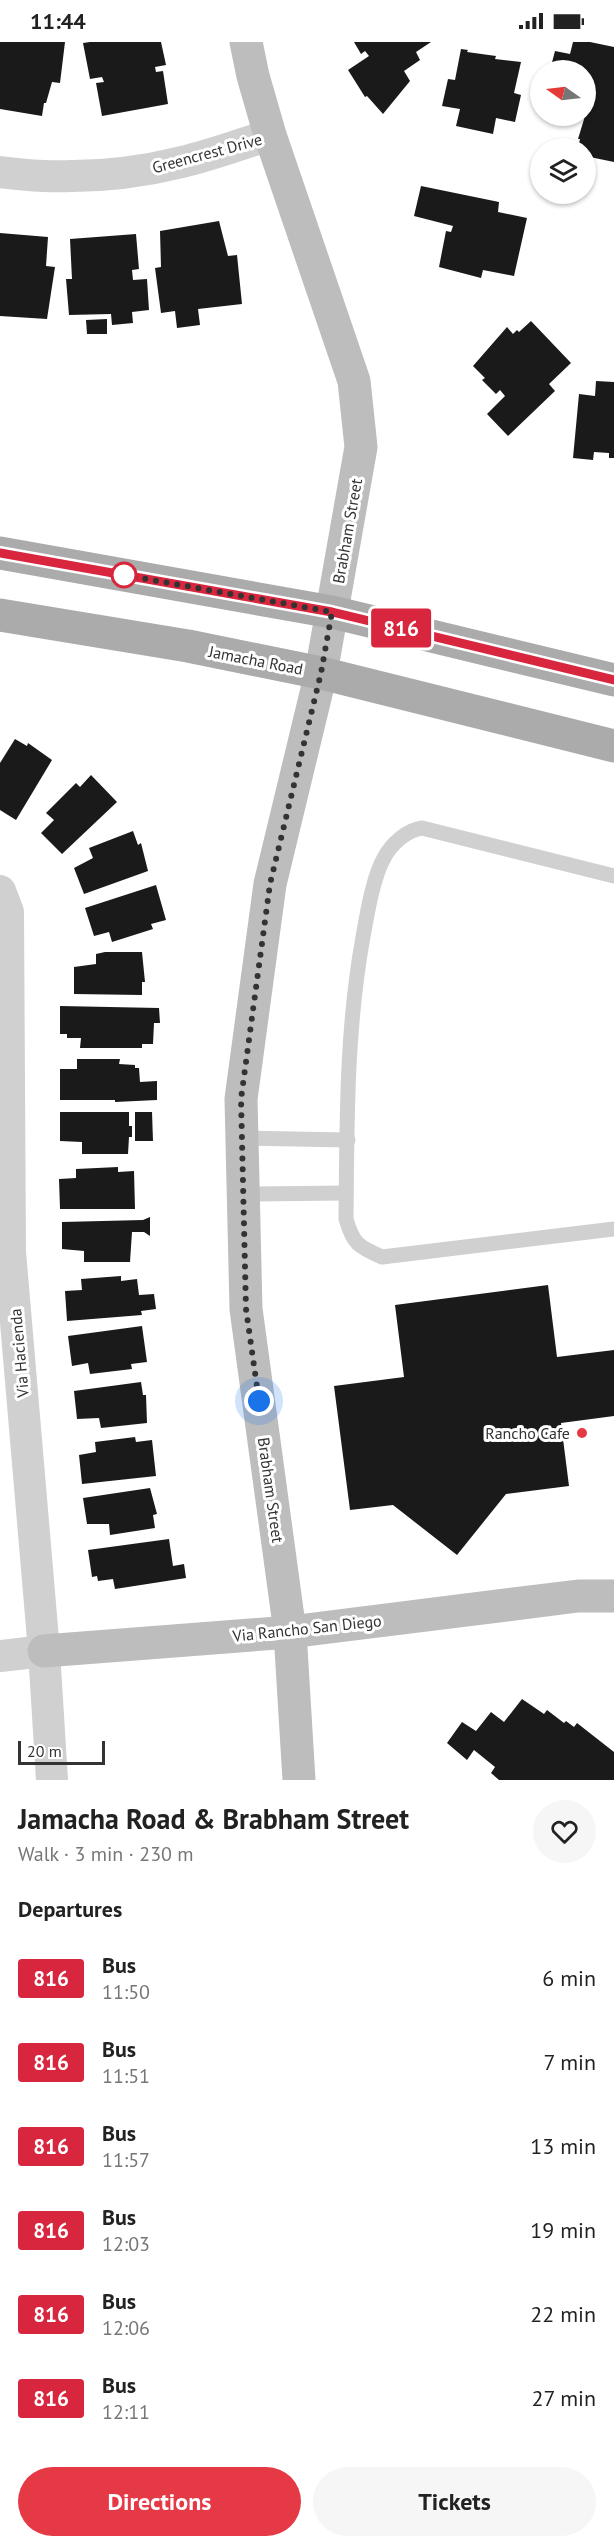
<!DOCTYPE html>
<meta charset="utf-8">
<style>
body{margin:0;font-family:"PT Sans",sans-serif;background:#f6f6f6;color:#222;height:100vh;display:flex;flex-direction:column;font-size:22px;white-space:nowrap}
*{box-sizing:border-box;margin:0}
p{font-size:20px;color:#767676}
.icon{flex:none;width:33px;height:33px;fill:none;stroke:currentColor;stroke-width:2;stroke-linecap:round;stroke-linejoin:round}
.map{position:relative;height:1738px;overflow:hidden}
.panel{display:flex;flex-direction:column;background:#fff;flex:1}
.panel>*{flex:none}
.badge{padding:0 12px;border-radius:4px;font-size:21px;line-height:39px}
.needle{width:39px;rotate:284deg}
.controls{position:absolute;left:530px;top:18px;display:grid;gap:12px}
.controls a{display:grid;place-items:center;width:66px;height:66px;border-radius:50%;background:#fff;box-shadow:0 2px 4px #0004;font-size:30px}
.scale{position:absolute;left:18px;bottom:15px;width:87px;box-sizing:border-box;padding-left:6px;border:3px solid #333;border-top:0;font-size:16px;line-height:21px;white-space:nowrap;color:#333;-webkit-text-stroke:4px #fff;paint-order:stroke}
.you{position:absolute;width:30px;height:30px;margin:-15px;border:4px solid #fff;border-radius:50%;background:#1a73e8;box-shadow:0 0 0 9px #1a73e833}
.map>.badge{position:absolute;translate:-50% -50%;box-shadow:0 0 0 3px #fff}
h2{padding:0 18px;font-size:22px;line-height:54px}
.round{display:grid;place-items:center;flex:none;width:63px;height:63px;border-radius:32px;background:#f6f6f6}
.head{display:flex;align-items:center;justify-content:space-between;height:102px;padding:0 18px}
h1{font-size:28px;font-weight:800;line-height:45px}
.cta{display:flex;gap:12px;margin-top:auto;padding:12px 18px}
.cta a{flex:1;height:69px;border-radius:36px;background:#e63946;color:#fff;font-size:24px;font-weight:800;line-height:69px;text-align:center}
.cta a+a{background:#f6f6f6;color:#222}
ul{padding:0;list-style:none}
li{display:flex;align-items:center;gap:18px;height:84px;padding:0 18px}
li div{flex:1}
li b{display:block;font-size:22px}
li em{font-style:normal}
li .badge{min-width:66px;font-weight:700;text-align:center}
.status{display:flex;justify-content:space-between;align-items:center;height:42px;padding:0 30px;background:#fff;direction:ltr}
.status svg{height:16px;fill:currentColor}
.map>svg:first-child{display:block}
.building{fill:#1a1a1a}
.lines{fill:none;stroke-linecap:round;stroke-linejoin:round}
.lane{stroke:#d0d0d0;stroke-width:15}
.street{stroke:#d0d0d0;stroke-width:32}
.secondary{stroke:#bdbdbd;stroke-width:33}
.primary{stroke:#ababab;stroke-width:33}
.line-casing{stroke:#fff;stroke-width:14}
.line{stroke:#d7263d;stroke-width:9}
.walk{stroke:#333;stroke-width:6;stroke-dasharray:0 10.8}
.stop-dot{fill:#fff;stroke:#d7263d;stroke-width:3}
.poi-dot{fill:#e63946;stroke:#fff;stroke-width:2}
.labels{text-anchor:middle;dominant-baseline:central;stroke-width:6;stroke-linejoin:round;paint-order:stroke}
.street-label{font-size:16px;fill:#333;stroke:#fff}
.poi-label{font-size:16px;fill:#333;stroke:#fff;text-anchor:end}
</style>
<div class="status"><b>11:44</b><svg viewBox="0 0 49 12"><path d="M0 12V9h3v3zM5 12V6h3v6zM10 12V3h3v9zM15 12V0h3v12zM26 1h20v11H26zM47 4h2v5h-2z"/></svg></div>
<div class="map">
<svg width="614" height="1738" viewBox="0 0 614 1738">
<rect width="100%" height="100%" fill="#fff"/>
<g class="building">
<path d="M 0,0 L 65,0 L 60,41 L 52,40 L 46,61 L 44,61 L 42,74 L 0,67 Z"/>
<path d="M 90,0 L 161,0 L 166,23 L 155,25 L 156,30 L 163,29 L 168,62 L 102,74 L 96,41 L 104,40 L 102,35 L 90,37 L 83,1 Z"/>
<path d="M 354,0 L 431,0 L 416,10 L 420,18 L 404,29 L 410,39 L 383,72 L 367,54 L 365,55 L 348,28 L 369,14 L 365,9 L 361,12 Z"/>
<path d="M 573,0 L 590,0 L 614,5 L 614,120 L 585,114 L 585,106 L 578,106 L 580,97 L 578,97 L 585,74 L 585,28 L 550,28 L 555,9 L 570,12 Z"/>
<path d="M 461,7 L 468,8 L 467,10 L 496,14 L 495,17 L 521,20 L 514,51 L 521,53 L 515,80 L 496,76 L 493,92 L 456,84 L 460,67 L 442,64 L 448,37 L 455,38 Z"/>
<path d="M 421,144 L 499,160 L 498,170 L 527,176 L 514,234 L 483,228 L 481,236 L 439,225 L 446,189 L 451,190 L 453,184 L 414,174 Z"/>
<path d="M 219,179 L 228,214 L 237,213 L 242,262 L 198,267 L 200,283 L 177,286 L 175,269 L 161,271 L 155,226 L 161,225 L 160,189 Z"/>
<path d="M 0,191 L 48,195 L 46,224 L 55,225 L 47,277 L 0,274 Z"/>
<path d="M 136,192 L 139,227 L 132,228 L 133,238 L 147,237 L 149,268 L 132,270 L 133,281 L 112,283 L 111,272 L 69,273 L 66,237 L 72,237 L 70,197 Z"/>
<path d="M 107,277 L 107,292 L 87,292 L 86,278 Z"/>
<path d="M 531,279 L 571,321 L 549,342 L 555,349 L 508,394 L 487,372 L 505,354 L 500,348 L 496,352 L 482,338 L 485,336 L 473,324 L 507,285 L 513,292 L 517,288 L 519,290 Z"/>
<path d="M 596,339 L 614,340 L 614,416 L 609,416 L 609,411 L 594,410 L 593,418 L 573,416 L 579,352 L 595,354 Z"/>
<path d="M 15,697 L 27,704 L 28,701 L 52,718 L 16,778 L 0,768 L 0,721 Z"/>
<path d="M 91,733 L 117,760 L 62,812 L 41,791 L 54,778 L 46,771 L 76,741 L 80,745 Z"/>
<path d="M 133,789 L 138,803 L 141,801 L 148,829 L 84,852 L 74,826 L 93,816 L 89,806 Z"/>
<path d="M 156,843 L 166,878 L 151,882 L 153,887 L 112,900 L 109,890 L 94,894 L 85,866 Z"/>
<path d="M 105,910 L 142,910 L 145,940 L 142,940 L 142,953 L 74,952 L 74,925 L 96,922 L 96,912 Z"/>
<path d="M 60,964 L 159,966 L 160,981 L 154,981 L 153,1002 L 142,1002 L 142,1006 L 80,1006 L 81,996 L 67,996 L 67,992 L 60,992 Z"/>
<path d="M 77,1017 L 120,1017 L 119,1022 L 135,1023 L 135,1026 L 139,1026 L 140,1040 L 157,1039 L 157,1058 L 115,1060 L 115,1058 L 60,1058 L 60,1027 L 77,1027 Z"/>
<path d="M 60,1070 L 129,1070 L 129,1084 L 132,1084 L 132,1095 L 129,1095 L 128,1112 L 82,1112 L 82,1100 L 60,1099 Z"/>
<path d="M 135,1070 L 152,1070 L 153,1099 L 135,1099 Z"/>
<path d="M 118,1125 L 118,1130 L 134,1129 L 135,1167 L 60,1167 L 59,1137 L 76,1136 L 76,1127 Z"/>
<path d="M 150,1175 L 150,1194 L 144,1190 L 132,1190 L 130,1220 L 84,1220 L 84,1209 L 62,1207 L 62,1180 L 143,1178 Z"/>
<path d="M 121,1234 L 121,1239 L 137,1237 L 139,1253 L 154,1252 L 156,1267 L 141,1269 L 142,1273 L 67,1279 L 65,1249 L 82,1248 L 81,1237 Z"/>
<path d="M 548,1243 L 557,1315 L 614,1308 L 614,1374 L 561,1381 L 569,1444 L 506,1452 L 457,1513 L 393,1463 L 350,1468 L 334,1344 L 404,1335 L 395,1263 Z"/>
<path d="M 142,1284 L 147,1320 L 131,1322 L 132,1327 L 90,1332 L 88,1321 L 72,1324 L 68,1294 Z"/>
<path d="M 141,1340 L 143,1353 L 146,1353 L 147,1381 L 101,1386 L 99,1376 L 77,1377 L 74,1349 Z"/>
<path d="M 135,1395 L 136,1400 L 152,1398 L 156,1434 L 82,1442 L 79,1413 L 96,1410 L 95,1400 Z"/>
<path d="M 150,1446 L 157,1472 L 153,1473 L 155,1486 L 110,1493 L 109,1482 L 87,1482 L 83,1456 Z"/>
<path d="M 169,1497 L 173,1524 L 184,1522 L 186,1536 L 115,1547 L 113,1537 L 98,1539 L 97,1534 L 92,1535 L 88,1508 Z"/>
<path d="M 522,1657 L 544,1672 L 547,1668 L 564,1681 L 566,1679 L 574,1685 L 577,1681 L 614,1710 L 614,1738 L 499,1738 L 491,1731 L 495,1725 L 474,1708 L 467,1718 L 447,1701 L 462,1680 L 476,1689 L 491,1670 L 504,1680 Z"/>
</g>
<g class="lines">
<g class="lane">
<path d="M 614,834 L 422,786 C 407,788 391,802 384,816 C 373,835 367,873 363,895 C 346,988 347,1082 346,1177 C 353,1202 359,1205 382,1215 L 614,1187"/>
<path d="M 243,1096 L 348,1098"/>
<path d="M 243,1152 L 346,1151"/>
</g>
<g class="street">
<path d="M 0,130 C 61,138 122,135 182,120 C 212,113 241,102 270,93"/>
<path d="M 0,849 L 8,870 L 10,1210 L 44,1609 L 52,1738"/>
<path d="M 0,1614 L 44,1609"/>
</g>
<g class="secondary">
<path d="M 246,0 L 253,34 L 270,93 L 354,339 L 361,405 L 321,631 L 270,842 L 241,1057 L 246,1267 L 290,1590 L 299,1738"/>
<path d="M 44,1609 L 290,1590 L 578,1554 L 614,1554"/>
</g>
<g class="primary">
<path d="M 0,511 L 332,570 L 614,638"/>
<path d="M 0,573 L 188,604 L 321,631 L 614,704"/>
</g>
</g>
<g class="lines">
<defs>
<path id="line" d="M 0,511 L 332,570 L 614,638"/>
</defs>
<use href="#line" class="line-casing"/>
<use href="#line" class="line"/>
<path class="walk" d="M 124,533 L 332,570 L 321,631 L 270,842 L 241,1057 L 246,1267 L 259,1359"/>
</g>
<circle class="stop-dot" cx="124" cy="533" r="12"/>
<circle class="poi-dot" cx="582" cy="1391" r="6"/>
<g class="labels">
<g class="street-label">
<text transform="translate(207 111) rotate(-15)">Greencrest Drive</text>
<text transform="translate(347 489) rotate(-80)">Brabham Street</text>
<text transform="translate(256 618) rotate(11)">Jamacha Road</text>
<text transform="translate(19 1311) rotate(-95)">Via Hacienda</text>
<text transform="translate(271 1448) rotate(82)">Brabham Street</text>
<text transform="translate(307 1586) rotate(-6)">Via Rancho San Diego</text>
</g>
<g class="poi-label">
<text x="570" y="1391">Rancho Cafe</text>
</g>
</g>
</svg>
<div class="controls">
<a><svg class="needle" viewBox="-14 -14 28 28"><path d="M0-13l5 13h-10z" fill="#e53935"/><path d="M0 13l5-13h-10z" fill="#767676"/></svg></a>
<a><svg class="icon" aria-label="layers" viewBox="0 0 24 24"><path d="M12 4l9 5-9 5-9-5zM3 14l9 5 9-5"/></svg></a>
</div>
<div class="scale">20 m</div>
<div class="you" style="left:259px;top:1359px"></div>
<b class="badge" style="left:401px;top:586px;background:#d7263d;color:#fff">816</b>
</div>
<section class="panel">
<div class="head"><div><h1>Jamacha Road &amp; Brabham Street</h1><p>Walk · 3 min · 230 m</p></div><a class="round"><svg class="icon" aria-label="heart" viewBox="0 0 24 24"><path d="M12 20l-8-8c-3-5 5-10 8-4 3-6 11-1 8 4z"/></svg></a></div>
<h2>Departures</h2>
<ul>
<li><span class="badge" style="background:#d7263d;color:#fff">816</span><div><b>Bus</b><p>11:50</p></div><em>6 min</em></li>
<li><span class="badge" style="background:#d7263d;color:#fff">816</span><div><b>Bus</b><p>11:51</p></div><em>7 min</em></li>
<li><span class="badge" style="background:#d7263d;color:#fff">816</span><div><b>Bus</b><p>11:57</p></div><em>13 min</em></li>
<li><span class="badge" style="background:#d7263d;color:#fff">816</span><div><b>Bus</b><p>12:03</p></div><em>19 min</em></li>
<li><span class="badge" style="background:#d7263d;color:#fff">816</span><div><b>Bus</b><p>12:06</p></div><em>22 min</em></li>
<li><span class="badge" style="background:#d7263d;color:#fff">816</span><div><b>Bus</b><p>12:11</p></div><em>27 min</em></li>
</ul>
<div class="cta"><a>Directions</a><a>Tickets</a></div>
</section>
